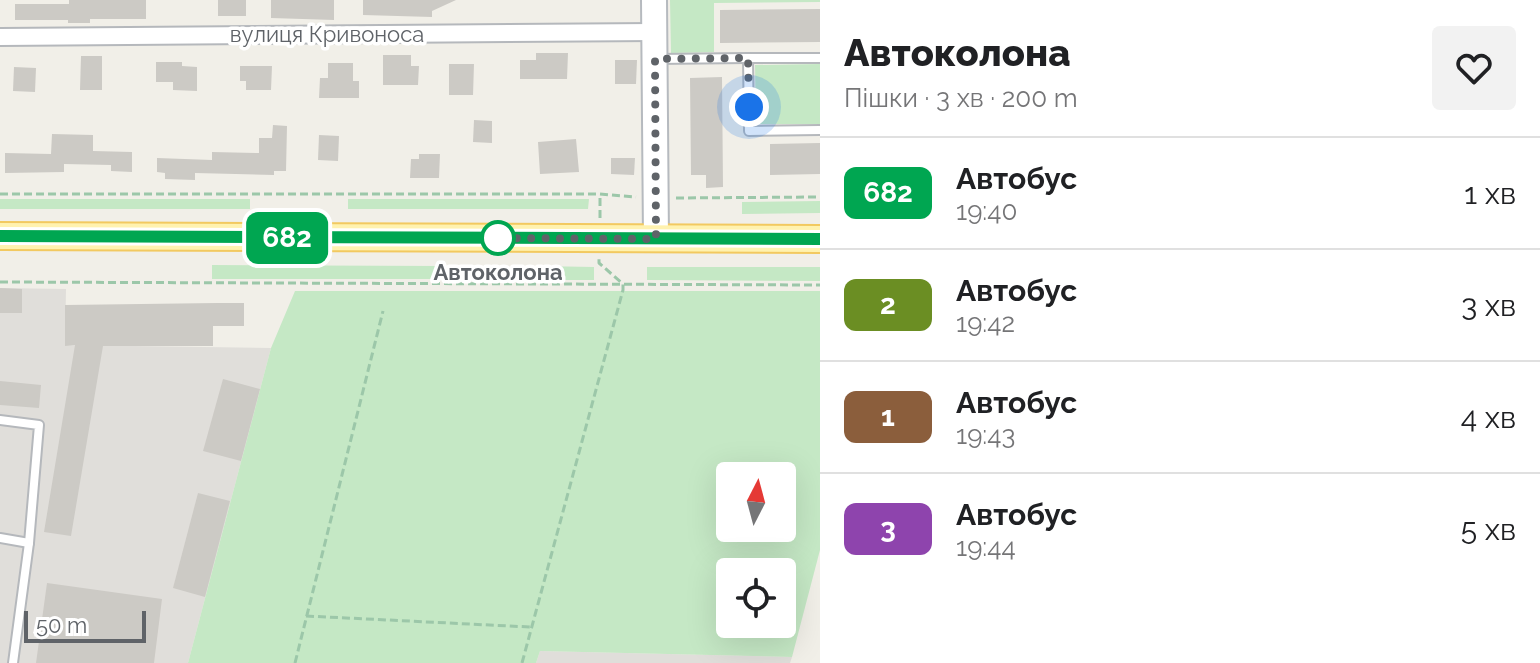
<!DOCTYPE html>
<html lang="uk">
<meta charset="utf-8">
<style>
body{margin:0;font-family:Raleway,sans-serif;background:#f2f2f2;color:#202124;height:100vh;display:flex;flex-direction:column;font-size:30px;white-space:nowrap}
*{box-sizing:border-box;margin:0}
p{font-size:26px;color:#757577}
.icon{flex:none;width:44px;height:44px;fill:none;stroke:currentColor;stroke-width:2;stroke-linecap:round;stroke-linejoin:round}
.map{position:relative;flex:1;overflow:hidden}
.sheet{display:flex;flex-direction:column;background:#fff;width:720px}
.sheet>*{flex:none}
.badge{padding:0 16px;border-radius:12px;font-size:28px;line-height:52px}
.needle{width:52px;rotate:6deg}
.buttons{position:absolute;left:716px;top:462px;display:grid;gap:16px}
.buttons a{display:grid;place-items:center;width:80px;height:80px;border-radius:8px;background:#fff;box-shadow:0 8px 32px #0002;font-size:40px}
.scale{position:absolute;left:24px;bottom:20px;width:122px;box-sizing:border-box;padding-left:8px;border:4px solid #5f6368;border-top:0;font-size:22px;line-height:28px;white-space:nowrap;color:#5f6368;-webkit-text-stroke:6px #fff;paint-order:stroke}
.you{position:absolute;width:40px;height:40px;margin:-20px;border:6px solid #fff;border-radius:50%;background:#1a73e8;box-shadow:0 0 0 12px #1a73e833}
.map>.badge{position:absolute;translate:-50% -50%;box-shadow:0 0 0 4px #fff}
.round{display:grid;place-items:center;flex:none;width:84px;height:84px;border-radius:8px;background:#f2f2f2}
.head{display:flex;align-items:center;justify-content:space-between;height:136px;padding:0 24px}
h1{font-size:38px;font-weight:800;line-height:60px}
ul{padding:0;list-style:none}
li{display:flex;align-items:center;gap:24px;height:112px;padding:0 24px;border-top:2px solid #e0e0e0}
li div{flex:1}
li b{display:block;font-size:30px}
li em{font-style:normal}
li .badge{min-width:88px;font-weight:700;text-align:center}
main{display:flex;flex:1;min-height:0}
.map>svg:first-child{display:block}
.industrial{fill:#e0deda}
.green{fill:#c5e8c5;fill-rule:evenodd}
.building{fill:#cccac5}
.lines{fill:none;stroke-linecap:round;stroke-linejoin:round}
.lane-casing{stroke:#b5b8bc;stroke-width:12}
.street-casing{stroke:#b5b8bc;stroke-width:20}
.secondary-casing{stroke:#b6babf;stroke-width:28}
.primary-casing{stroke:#f2c960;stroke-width:30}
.path{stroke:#9cc7a9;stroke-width:3;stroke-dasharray:8 4;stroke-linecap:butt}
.lane{stroke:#fff;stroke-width:8}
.street{stroke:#fff;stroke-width:16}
.secondary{stroke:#fff;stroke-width:24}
.primary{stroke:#fff2af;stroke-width:26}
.line-casing{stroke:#fff;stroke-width:18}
.line{stroke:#00a651;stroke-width:12}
.walk{stroke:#5f6368;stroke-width:8;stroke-dasharray:0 14.4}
.stop-dot{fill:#fff;stroke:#00a651;stroke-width:4}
.labels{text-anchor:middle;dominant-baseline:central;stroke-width:7;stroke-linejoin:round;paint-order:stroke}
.street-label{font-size:22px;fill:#5f6368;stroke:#fff}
.stop-label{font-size:22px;font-weight:bold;fill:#5f6368;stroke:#fff}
</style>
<main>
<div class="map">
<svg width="820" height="663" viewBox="0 0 820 663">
<rect width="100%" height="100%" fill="#f1efe8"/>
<g class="industrial">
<path d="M 0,288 L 66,289 L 65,345 L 271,348 L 188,663 L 0,663 Z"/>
<path d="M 540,651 L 792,657 L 790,663 L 536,663 Z"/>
</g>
<g class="green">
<path d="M 670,0 L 820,0 L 820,2 L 714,3 L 714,52 L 671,53 Z"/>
<path d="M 820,64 L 820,124 L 756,124 L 755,65 Z"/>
<rect x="0" y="199" width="250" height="10"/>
<path d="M 348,199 L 589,199 L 588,209 L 348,209 Z"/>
<path d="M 820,201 L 820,213 L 742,214 L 742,202 Z"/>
<path d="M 212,265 L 442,266 L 442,279 L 212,279 Z"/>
<path d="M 539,266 L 594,267 L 594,280 L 539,280 Z"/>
<path d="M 647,267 L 820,267 L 820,281 L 647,280 Z"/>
<path d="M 295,291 L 820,291 L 820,550 L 792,657 L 540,651 L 536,663 L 188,663 L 271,348 ZM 730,476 L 782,476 L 782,528 L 730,528 ZM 730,572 L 782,572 L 782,624 L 730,624 Z"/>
</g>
<g class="building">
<path d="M 69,0 L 146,0 L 146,19 L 90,19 L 90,23 L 68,23 L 68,20 L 15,20 L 15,4 L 69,4 Z"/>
<rect x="218" y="0" width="28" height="16"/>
<path d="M 271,0 L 334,0 L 334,20 L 271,18 Z"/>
<path d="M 363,0 L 456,0 L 432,11 L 432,17 L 363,15 Z"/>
<path d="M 820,9 L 820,42 L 720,43 L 720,10 Z"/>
<path d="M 536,53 L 568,53 L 567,79 L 520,79 L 520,60 L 536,60 Z"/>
<path d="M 383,55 L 411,55 L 411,66 L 419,66 L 418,85 L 383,85 Z"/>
<path d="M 81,56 L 102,56 L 102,90 L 80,90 Z"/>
<path d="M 615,60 L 637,60 L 636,84 L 615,84 Z"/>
<path d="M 156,62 L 182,62 L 182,66 L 197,67 L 197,91 L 173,90 L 173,82 L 156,82 Z"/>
<path d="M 328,63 L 353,63 L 353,81 L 359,81 L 359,98 L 319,98 L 320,78 L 328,78 Z"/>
<path d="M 449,64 L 474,64 L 473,95 L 449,95 Z"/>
<path d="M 240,66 L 272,66 L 271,90 L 246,90 L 246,81 L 240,81 Z"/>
<path d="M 14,67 L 36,68 L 35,92 L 13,91 Z"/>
<path d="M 722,77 L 723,187 L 706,188 L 706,175 L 691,175 L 690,78 Z"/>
<path d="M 474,120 L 492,121 L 492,143 L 473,142 Z"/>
<path d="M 273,125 L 287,126 L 286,171 L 274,171 L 274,175 L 195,173 L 195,180 L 165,179 L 165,173 L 157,172 L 157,158 L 212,160 L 212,152 L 259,153 L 259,138 L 272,138 Z"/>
<path d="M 52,134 L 93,135 L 93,151 L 132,152 L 132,172 L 111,171 L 111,165 L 64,164 L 64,172 L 5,173 L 5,153 L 51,154 Z"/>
<path d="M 319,135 L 339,136 L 338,161 L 318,160 Z"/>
<path d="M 576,139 L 579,172 L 540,174 L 538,142 Z"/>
<path d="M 820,143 L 820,174 L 770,175 L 770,144 Z"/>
<path d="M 419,154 L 440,154 L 439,178 L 410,178 L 411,159 L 419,159 Z"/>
<path d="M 611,158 L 635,158 L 634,175 L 611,174 Z"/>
<path d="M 0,288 L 22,289 L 22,313 L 0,313 Z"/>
<path d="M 217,303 L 244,303 L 244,326 L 213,326 L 213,346 L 103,346 L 71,536 L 44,532 L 75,345 L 65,346 L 65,305 Z"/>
<path d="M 223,379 L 260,389 L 241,461 L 203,451 Z"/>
<path d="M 0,381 L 41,385 L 39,408 L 0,405 Z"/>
<path d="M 198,493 L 230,501 L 205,597 L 173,588 Z"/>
<path d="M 47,583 L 162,599 L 154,663 L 36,663 Z"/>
</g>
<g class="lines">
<defs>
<g id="lane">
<path d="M 820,58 L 748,58 L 749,131 L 820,130"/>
<path d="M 656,59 L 748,58"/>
<path d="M 0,420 L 39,425 L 29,543 L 13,663"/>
<path d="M 0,538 L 29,543"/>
</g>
<path id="street" d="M 0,37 L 655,32"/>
<path id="secondary" d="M 654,0 L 656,239"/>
<path id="primary" d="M 0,236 L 820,239"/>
</defs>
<use href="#lane" class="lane-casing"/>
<use href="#street" class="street-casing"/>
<use href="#secondary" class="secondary-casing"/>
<use href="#primary" class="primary-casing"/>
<g class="path">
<path d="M 0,194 L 600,194 L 636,197"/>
<path d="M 676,198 L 820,197"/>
<path d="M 600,218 L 600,194"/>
<path d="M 0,282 L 820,285"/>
<path d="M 306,616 L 530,627"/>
<path d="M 295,663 L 383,311"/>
<path d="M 522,663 L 623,290 L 623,284 L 599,263 L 599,258"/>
</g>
<use href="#lane" class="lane"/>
<use href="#street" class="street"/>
<use href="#secondary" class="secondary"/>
<use href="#primary" class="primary"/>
</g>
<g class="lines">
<defs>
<path id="line" d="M 0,236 L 820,239"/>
</defs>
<use href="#line" class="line-casing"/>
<use href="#line" class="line"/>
<path class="walk" d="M 498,238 L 493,238 L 656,239 L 655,59 L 748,58 L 749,107"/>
</g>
<circle class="stop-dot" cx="498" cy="238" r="16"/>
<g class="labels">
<g class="street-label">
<text x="327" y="34">вулиця Кривоноса</text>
</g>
<g class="stop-label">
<text x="498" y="272">Автоколона</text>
</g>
</g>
</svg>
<div class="buttons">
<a><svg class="needle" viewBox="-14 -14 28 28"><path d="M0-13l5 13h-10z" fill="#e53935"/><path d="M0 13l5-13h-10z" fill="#757577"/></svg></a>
<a><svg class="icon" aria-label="locate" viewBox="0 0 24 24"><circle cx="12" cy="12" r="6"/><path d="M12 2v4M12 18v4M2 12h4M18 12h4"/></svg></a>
</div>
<div class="scale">50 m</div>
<div class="you" style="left:749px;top:107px"></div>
<b class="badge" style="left:287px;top:238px;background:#00a651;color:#fff">682</b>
</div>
<section class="sheet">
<div class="head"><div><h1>Автоколона</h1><p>Пішки · 3 хв · 200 m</p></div><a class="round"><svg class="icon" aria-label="heart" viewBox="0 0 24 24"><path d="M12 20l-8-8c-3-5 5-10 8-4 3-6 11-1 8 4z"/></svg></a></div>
<ul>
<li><span class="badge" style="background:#00a651;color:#fff">682</span><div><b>Автобус</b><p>19:40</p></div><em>1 хв</em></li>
<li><span class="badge" style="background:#6b8e23;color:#fff">2</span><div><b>Автобус</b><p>19:42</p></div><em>3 хв</em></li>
<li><span class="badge" style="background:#8b5e3c;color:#fff">1</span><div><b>Автобус</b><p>19:43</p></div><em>4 хв</em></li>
<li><span class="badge" style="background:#8e44ad;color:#fff">3</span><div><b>Автобус</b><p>19:44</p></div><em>5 хв</em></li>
</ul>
</section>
</main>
